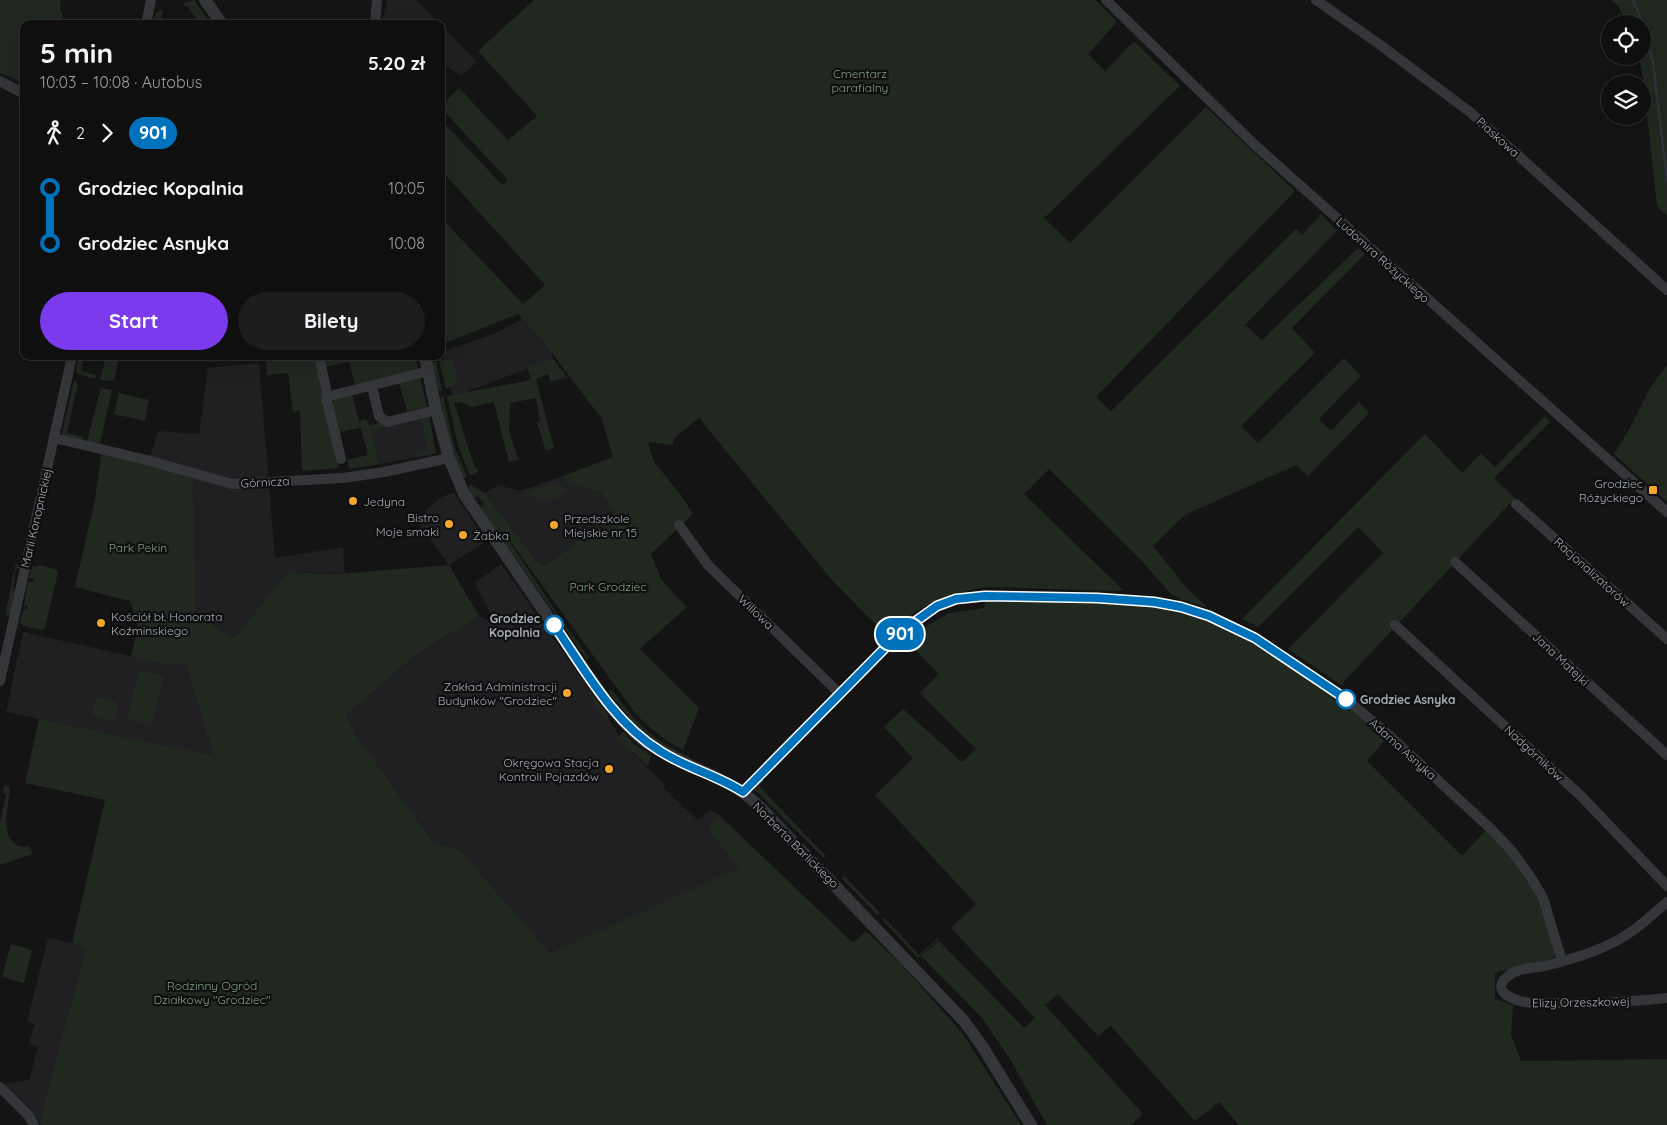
<!DOCTYPE html>
<html lang="pl">
<meta charset="utf-8">
<style>
body{margin:0;font-family:Quicksand,sans-serif;background:#1d1d1e;color:#f1f3f6;height:100vh;display:flex;flex-direction:column;font-size:19px;white-space:nowrap}
*{box-sizing:border-box;margin:0}
p{font-size:16px;color:#9b9c9f}
.icon{flex:none;width:28px;height:28px;fill:none;stroke:currentColor;stroke-width:2;stroke-linecap:round;stroke-linejoin:round}
.map{position:relative;flex:1;overflow:hidden}
.panel{position:absolute;left:20px;top:20px;width:425px;height:340px;display:flex;flex-direction:column;background:#0f0f10;border-radius:10px;box-shadow:0 5px 20px #0002,0 0 0 1px #2f2f30}
.panel>*{flex:none}
.badge{padding:0 10px;border-radius:16px;font-size:18px;line-height:32px}
.buttons{position:absolute;left:1601px;top:15px;display:grid;gap:10px}
.buttons a{display:grid;place-items:center;width:50px;height:50px;border-radius:50%;background:#0f0f10;box-shadow:0 5px 20px #0002,0 0 0 1px #2f2f30;font-size:25px}
.map>.badge{position:absolute;translate:-50% -50%;box-shadow:0 0 0 2px #fff}
.legs{display:flex;align-items:center;gap:8px;height:55px;padding:0 20px;font-size:16px}
.legs p{margin-inline-start:auto}
.overview{display:flex;align-items:center;justify-content:space-between;height:85px;padding:0 20px}
h1{font-size:28px;font-weight:700;line-height:38px}
.button{display:flex;gap:10px;margin-top:auto;padding:10px 20px}
.button a{flex:1;height:58px;border-radius:30px;background:#7c3aed;color:#fff;font-size:20px;font-weight:700;line-height:58px;text-align:center}
.button a+a{background:#1d1d1e;color:#f1f3f6}
ul{padding:0 20px;list-style:none}
li{display:flex;align-items:center;gap:18px;height:55px;font-size:19px}
li i{display:grid;place-items:center;width:8px;height:100%;margin:0 6px;background:currentColor}
li i::after{content:'';width:12px;height:12px;margin:-6px;border:4px solid;border-radius:50%;background:#0f0f10}
li p{margin-inline-start:auto}
li:first-child i{background:linear-gradient(#0000 50%,currentColor 0)}
li:last-child i{background:linear-gradient(currentColor 50%,#0000 0)}
.map>svg:first-child{display:block}
.built{fill:#202022}
.green{fill:#202820}
.lines{fill:none;stroke-linecap:round;stroke-linejoin:round}
.stream{stroke:#2a3339;stroke-width:2.5}
.minor{stroke:#35363a;stroke-width:10}
.tertiary{stroke:#35363a;stroke-width:12}
.line-1-casing{stroke:#fff;stroke-width:11}
.line-1{stroke:#0072bc;stroke-width:8}
.poi-dot{fill:#f4a62d;stroke:#0f0f10;stroke-width:2}
.stop-1-dot{fill:#fff;stroke:#0072bc;stroke-width:2.5}
.labels{text-anchor:middle;dominant-baseline:central;stroke-width:4.5;stroke-linejoin:round;paint-order:stroke}
.park-label{font-size:12px;fill:#7ca17c;stroke:#0f0f10}
.street-label{font-size:12px;fill:#a5abb6;stroke:#0f0f10}
.poi-label{font-size:12px;fill:#a5abb6;stroke:#0f0f10;text-anchor:end}
.stop-label{font-size:12px;font-weight:bold;fill:#a5abb6;stroke:#0f0f10;text-anchor:end}
</style>
<div class="map">
<svg width="1667" height="1125" viewBox="0 0 1667 1125">
<rect width="100%" height="100%" fill="#141415"/>
<g class="built">
<path d="M 387,0 L 416,0 L 440,24 L 388,24 L 383,20 Z"/>
<path d="M 441,25 L 477,62 L 461,76 L 441,62 Z"/>
<path d="M 522,319 L 551,352 L 553,359 L 453,397 L 442,352 L 496,333 Z"/>
<path d="M 259,363 L 275,558 L 343,547 L 345,573 L 288,572 L 234,638 L 196,617 L 193,477 L 150,457 L 158,431 L 199,434 L 208,368 Z"/>
<path d="M 428,415 L 432,454 L 380,464 L 370,430 Z"/>
<path d="M 563,476 L 569,485 L 600,492 L 614,513 L 572,546 L 544,566 L 536,560 L 485,493 L 499,485 L 520,491 Z"/>
<path d="M 454,493 L 486,541 L 449,565 L 416,519 L 443,496 Z"/>
<path d="M 501,564 L 601,706 L 625,745 L 663,783 L 664,789 L 698,820 L 710,810 L 718,814 L 708,830 L 740,868 L 550,953 L 461,851 L 433,842 L 357,736 L 346,715 L 417,654 L 479,616 L 496,624 L 475,583 Z"/>
<path d="M 23,632 L 166,664 L 186,663 L 215,757 L 6,712 Z"/>
<path d="M 48,938 L 72,943 L 87,950 L 84,955 L 39,1122 L 4,1084 L 29,1080 L 38,1047 L 29,1044 L 35,1024 L 27,1021 Z"/>
</g>
<g class="green">
<path d="M 0,0 L 61,0 L 60,8 L 65,24 L 24,24 L 24,83 L 0,73 Z"/>
<path d="M 194,0 L 209,20 L 207,21 L 209,24 L 200,24 L 187,6 L 184,6 L 183,3 Z"/>
<path d="M 534,0 L 1096,0 L 1117,22 L 1088,54 L 1105,71 L 1134,41 L 1180,86 L 1044,218 L 1070,243 L 1206,107 L 1295,191 L 1096,397 L 1111,411 L 1296,229 L 1302,235 L 1321,214 L 1337,231 L 1245,325 L 1262,340 L 1358,248 L 1365,254 L 1292,328 L 1315,353 L 1241,426 L 1258,443 L 1344,358 L 1361,376 L 1319,419 L 1331,431 L 1359,402 L 1369,413 L 1308,476 L 1296,465 L 1185,515 L 1153,546 L 1186,587 L 1205,605 L 1206,607 L 1183,600 L 1171,594 L 1140,559 L 1049,469 L 1024,494 L 1123,590 L 1113,591 L 989,587 C 962,590 937,598 914,613 C 904,619 896,628 887,636 L 831,579 L 699,418 L 673,439 L 673,445 L 648,442 L 654,462 L 681,495 L 693,514 L 651,554 L 662,581 L 687,607 L 640,649 L 699,708 L 683,750 C 664,740 650,729 635,713 L 497,523 L 561,619 L 589,658 L 587,660 L 480,507 L 484,504 L 478,496 L 476,498 L 473,497 L 468,488 L 470,484 L 485,493 L 536,560 L 544,566 L 572,546 L 614,513 L 600,492 L 569,485 L 563,476 L 613,457 L 602,419 L 551,352 L 518,314 L 441,345 L 441,218 L 523,304 L 545,285 L 441,170 L 441,128 L 445,124 L 502,185 L 508,180 L 441,108 L 441,106 L 459,88 L 508,140 L 537,116 L 478,51 Z"/>
<path d="M 1611,0 L 1667,0 L 1667,216 L 1657,206 L 1642,71 L 1638,56 L 1642,56 L 1642,24 L 1627,24 L 1618,6 Z"/>
<path d="M 163,9 L 160,24 L 153,24 L 156,13 Z"/>
<path d="M 79,356 L 84,356 L 81,371 L 96,375 L 95,379 L 78,374 L 76,371 Z"/>
<path d="M 106,356 L 119,356 L 114,381 L 100,380 Z"/>
<path d="M 206,356 L 415,356 L 418,370 L 355,385 L 349,362 L 324,367 L 320,380 L 339,468 L 302,471 L 300,411 L 293,412 L 288,373 L 267,375 L 266,359 L 206,362 Z"/>
<path d="M 450,358 L 452,360 L 458,383 L 446,389 L 439,361 Z"/>
<path d="M 553,359 L 567,377 L 551,382 L 548,374 L 536,379 L 554,448 L 546,451 L 537,423 L 540,421 L 536,398 L 510,403 L 509,432 L 519,460 L 509,462 L 494,402 L 471,407 L 461,402 L 454,403 L 475,468 L 478,469 L 476,474 L 470,475 L 458,445 L 447,396 L 531,380 L 527,367 Z"/>
<path d="M 436,361 L 442,391 L 440,391 L 438,390 L 432,363 Z"/>
<path d="M 1667,365 L 1667,502 L 1614,454 L 1629,430 L 1650,388 Z"/>
<path d="M 420,377 L 427,407 L 407,411 L 399,382 Z"/>
<path d="M 74,381 L 78,383 L 67,433 L 83,437 L 82,440 L 63,436 L 62,433 Z"/>
<path d="M 101,388 L 112,390 L 100,444 L 87,441 Z"/>
<path d="M 119,393 L 149,400 L 145,421 L 114,414 Z"/>
<path d="M 352,394 L 359,421 L 367,419 L 369,426 L 382,422 L 429,414 L 436,453 L 415,458 L 417,453 L 428,451 L 421,419 L 371,430 L 380,464 L 350,469 L 347,460 L 368,455 L 361,428 L 339,432 L 332,403 L 335,399 Z"/>
<path d="M 443,396 L 454,446 L 467,477 L 465,478 L 463,477 L 451,448 L 440,399 Z"/>
<path d="M 1545,416 L 1550,422 L 1494,478 L 1515,498 L 1341,685 L 1288,649 L 1383,553 L 1358,527 L 1258,627 L 1242,619 L 1425,434 L 1462,473 L 1481,453 L 1495,467 Z"/>
<path d="M 102,450 L 193,477 L 196,616 L 234,638 L 288,572 L 335,574 L 449,565 L 479,616 L 417,654 L 346,715 L 357,736 L 433,842 L 461,851 L 550,953 L 739,868 L 708,830 L 718,814 L 853,943 L 866,931 L 901,964 L 963,1034 L 1021,1125 L 41,1125 L 39,1122 L 84,955 L 87,950 L 72,943 L 105,800 L 25,783 L 39,719 L 214,756 L 186,664 L 166,664 L 131,657 L 138,626 L 130,601 L 75,587 L 95,499 Z"/>
<path d="M 553,484 L 565,487 L 566,490 C 556,499 539,508 529,492 Z"/>
<path d="M 16,563 L 20,566 L 20,568 L 16,569 L 13,588 L 15,590 L 10,615 L 5,616 Z"/>
<path d="M 38,565 L 55,569 L 58,572 L 45,628 L 42,630 L 24,626 L 20,623 L 23,610 L 27,609 L 28,606 L 24,605 L 28,582 L 34,582 L 34,579 L 29,578 L 32,566 L 37,567 Z"/>
<path d="M 986,600 L 1152,606 C 1172,610 1193,613 1211,622 C 1272,647 1338,695 1387,738 L 1367,761 L 1462,856 L 1487,829 C 1504,847 1522,865 1533,887 C 1544,908 1550,931 1556,954 L 1551,959 L 1495,973 L 1495,999 L 1513,1005 L 1511,1034 L 1521,1061 L 1667,1059 L 1667,1125 L 1239,1125 L 1219,1102 L 1195,1121 L 1111,1026 L 1098,1036 L 1058,994 L 1045,1005 L 1143,1114 L 1131,1125 L 1047,1125 L 1010,1059 L 982,1018 L 921,956 L 939,941 L 1024,1028 L 1035,1018 L 951,928 L 976,904 L 875,795 L 913,758 L 884,727 L 903,709 L 962,762 L 976,749 L 920,693 L 939,674 L 905,639 L 949,613 L 984,608 Z"/>
<path d="M 139,670 L 164,676 L 151,724 L 127,718 Z"/>
<path d="M 612,690 C 636,723 652,740 690,757 L 687,760 L 654,743 L 634,723 L 608,692 Z"/>
<path d="M 590,692 L 609,716 L 605,720 L 588,693 Z"/>
<path d="M 99,697 L 116,702 L 118,705 L 115,718 L 110,722 L 93,716 L 92,712 L 96,698 Z"/>
<path d="M 623,732 L 634,744 L 651,756 L 648,766 L 616,738 Z"/>
<path d="M 762,779 L 764,781 L 759,786 L 826,856 L 824,858 L 755,790 L 754,787 Z"/>
<path d="M 5,784 L 10,788 C 9,806 0,829 14,843 C 19,847 23,848 29,846 L 33,854 L 0,865 L 0,823 L 6,795 L 3,792 Z"/>
<path d="M 844,876 L 880,913 L 877,915 L 842,878 Z"/>
<path d="M 884,917 L 919,955 L 938,938 L 939,939 L 919,957 L 917,957 L 882,919 Z"/>
<path d="M 11,944 L 32,950 L 24,983 L 2,977 Z"/>
</g>
<g class="lines">
<path class="stream" d="M 1633,0 L 1644,27 L 1653,62 L 1667,180"/>
<g class="minor">
<path d="M 1106,0 L 1255,145 L 1667,512"/>
<path d="M 1316,0 L 1379,44 L 1470,112 L 1667,290"/>
<path d="M 146,24 L 151,0"/>
<path d="M 375,24 L 377,0"/>
<path d="M 0,81 L 24,94"/>
<path d="M 320,361 L 328,397"/>
<path d="M 372,386 L 379,416 L 387,422 L 436,410"/>
<path d="M 54,438 L 147,460 L 232,484 L 343,478 L 384,472 L 449,458"/>
<path d="M 341,459 L 326,397 L 429,371"/>
<path d="M 1516,504 L 1667,639"/>
<path d="M 679,525 L 708,565 L 839,693"/>
<path d="M 1455,562 L 1667,755"/>
<path d="M 1395,625 L 1581,796 L 1667,886"/>
<path d="M 0,681 L 72,356"/>
<path d="M 743,792 L 888,645 L 916,621 L 937,606 L 956,599 L 985,596 L 1097,598 L 1154,602 L 1181,607 L 1209,615 L 1255,638 L 1346,699 L 1382,729 L 1490,828 L 1512,851 L 1532,879 L 1543,898 L 1562,961"/>
<path d="M 1667,902 C 1656,911 1646,921 1635,929 C 1619,941 1596,951 1577,957 C 1566,960 1555,964 1544,966 C 1534,968 1519,968 1511,974 C 1485,991 1517,1003 1534,1003 C 1579,1004 1623,1003 1667,998"/>
<path d="M 0,1087 L 28,1115 L 34,1125"/>
</g>
<g class="tertiary">
<path d="M 205,0 L 222,24"/>
<path d="M 425,356 L 436,410 L 449,458 L 464,494 L 603,697 C 616,713 629,730 646,742 C 674,762 707,770 736,788 C 751,797 764,811 776,824 L 964,1021 L 982,1046 L 1031,1125"/>
</g>
</g>
<g class="lines">
<defs>
<path id="line-1" d="M 554,625 C 585,670 613,722 660,751 C 686,768 717,775 743,792 L 888,645 L 916,621 L 937,606 L 956,599 L 985,596 L 1097,598 L 1154,602 L 1181,607 L 1209,616 L 1255,638 L 1346,699"/>
</defs>
<use href="#line-1" class="line-1-casing"/>
<use href="#line-1" class="line-1"/>
</g>
<g class="poi-dot">
<rect x="1648" y="485" width="10" height="10" rx="2.5"/>
<circle cx="353" cy="501" r="5"/>
<circle cx="449" cy="524" r="5"/>
<circle cx="554" cy="525" r="5"/>
<circle cx="463" cy="535" r="5"/>
<circle cx="101" cy="623" r="5"/>
<circle cx="567" cy="693" r="5"/>
<circle cx="609" cy="769" r="5"/>
</g>
<g class="stop-1-dot">
<circle cx="554" cy="625" r="9"/>
<circle cx="1346" cy="699" r="9"/>
</g>
<g class="labels">
<g class="park-label">
<text x="860" y="73">Cmentarz<tspan x="860" dy="14">parafialny</tspan></text>
<text x="138" y="547">Park Pekin</text>
<text x="608" y="586">Park Grodziec</text>
<text x="212" y="985">Rodzinny Ogród<tspan x="212" dy="14">Działkowy "Grodziec"</tspan></text>
</g>
<g class="street-label">
<text transform="translate(1498 137) rotate(42)">Piaskowa</text>
<text transform="translate(1383 260) rotate(42)">Ludomira Różyckiego</text>
<text transform="translate(265 482) rotate(-3)">Górnicza</text>
<text transform="translate(36 518) rotate(-77)">Marii Konopnickiej</text>
<text transform="translate(1592 572) rotate(42)">Racjonalizatorów</text>
<text transform="translate(756 612) rotate(44)">Willowa</text>
<text transform="translate(1561 659) rotate(43)">Jana Matejki</text>
<text transform="translate(1403 749) rotate(42)">Adama Asnyka</text>
<text transform="translate(1534 753) rotate(43)">Nadgórników</text>
<text transform="translate(796 845) rotate(45)">Norberta Barlickiego</text>
<text transform="translate(1581 1002) rotate(-1)">Elizy Orzeszkowej</text>
</g>
<g class="poi-label">
<text x="1643" y="483">Grodziec<tspan x="1643" dy="14">Różyckiego</tspan></text>
<text x="363" y="501" text-anchor="start">Jedyna</text>
<text x="439" y="517">Bistro<tspan x="439" dy="14">Moje smaki</tspan></text>
<text x="564" y="518" text-anchor="start">Przedszkole<tspan x="564" dy="14">Miejskie nr 15</tspan></text>
<text x="473" y="535" text-anchor="start">Żabka</text>
<text x="111" y="616" text-anchor="start">Kościół bł. Honorata<tspan x="111" dy="14">Koźminskiego</tspan></text>
<text x="557" y="686">Zakład Administracji<tspan x="557" dy="14">Budynków "Grodziec"</tspan></text>
<text x="599" y="762">Okręgowa Stacja<tspan x="599" dy="14">Kontroli Pojazdów</tspan></text>
</g>
<g class="stop-label">
<text x="540" y="618">Grodziec<tspan x="540" dy="14">Kopalnia</tspan></text>
<text x="1360" y="699" text-anchor="start">Grodziec Asnyka</text>
</g>
</g>
</svg>
<div class="buttons">
<a><svg class="icon" aria-label="locate" viewBox="0 0 24 24"><circle cx="12" cy="12" r="6"/><path d="M12 2v4M12 18v4M2 12h4M18 12h4"/></svg></a>
<a><svg class="icon" aria-label="layers" viewBox="0 0 24 24"><path d="M12 4l9 5-9 5-9-5zM3 14l9 5 9-5"/></svg></a>
</div>
<b class="badge" style="left:900px;top:634px;background:#0072bc;color:#fff">901</b>
<section class="panel">
<div class="overview"><div><h1>5 min</h1><p>10:03 – 10:08 · Autobus</p></div><b>5.20 zł</b></div>
<div class="legs"><svg class="icon" aria-label="walk" viewBox="0 0 24 24"><circle cx="13" cy="4" r="2"/><path d="M13 8l-2 6 4 7M11 14l-3 7M7 12l3-4h3l4 4"/></svg>2<svg class="icon" aria-label="forward" viewBox="0 0 24 24"><path d="M9 5l7 7-7 7"/></svg><b class="badge" style="background:#0072bc;color:#fff">901</b></div>
<ul>
<li><i style="color:#0072bc"></i><b>Grodziec Kopalnia</b><p>10:05</p></li>
<li><i style="color:#0072bc"></i><b>Grodziec Asnyka</b><p>10:08</p></li>
</ul>
<div class="button"><a>Start</a><a>Bilety</a></div>
</section>
</div>
